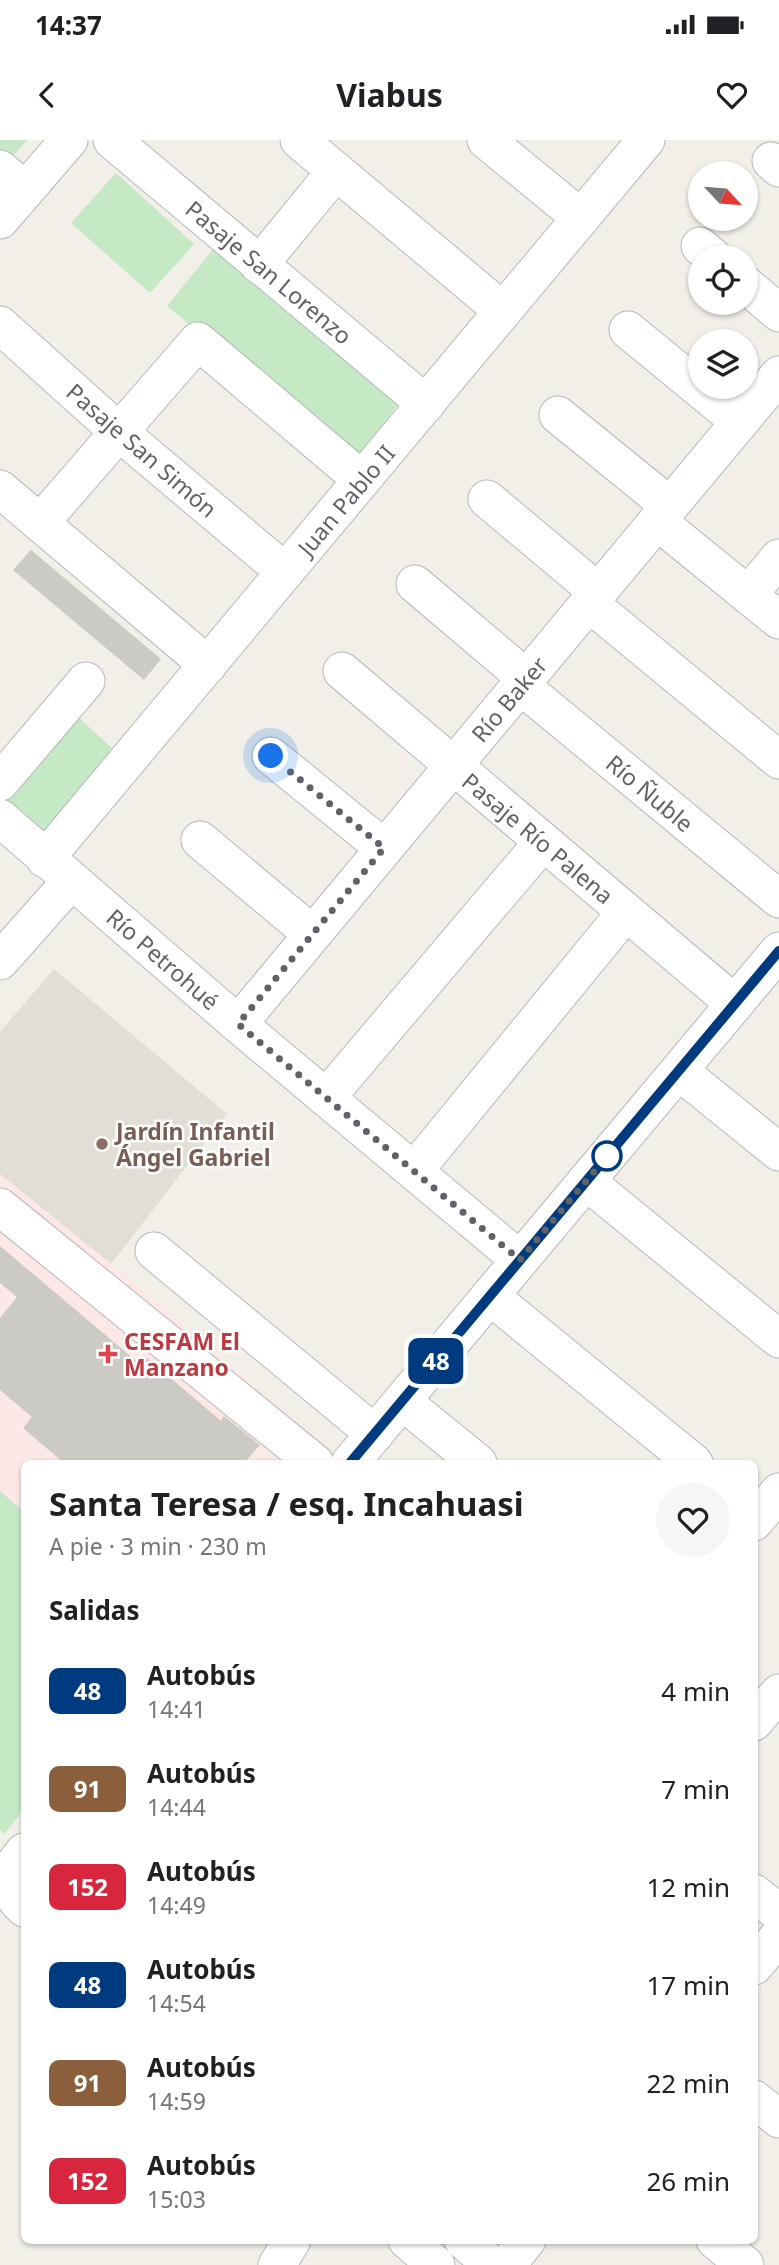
<!DOCTYPE html>
<html lang="es">
<meta charset="utf-8">
<style>
body{margin:0;font-family:"Noto Sans",sans-serif;background:#f6f6f6;color:#202124;height:100vh;display:flex;flex-direction:column;font-size:26px;white-space:nowrap}
*{box-sizing:border-box;margin:0}
p{font-size:23px;color:#757577}
.icon{flex:none;width:38px;height:38px;fill:none;stroke:currentColor;stroke-width:2;stroke-linecap:round;stroke-linejoin:round}
.map{position:relative;flex:1;overflow:hidden}
.side{position:absolute;left:21px;top:1320px;width:737px;height:784px;display:flex;flex-direction:column;background:#fff;border-radius:10px;box-shadow:0 2px 5px #0004}
.side>*{flex:none}
.badge{padding:0 14px;border-radius:10px;font-size:24px;line-height:46px}
.needle{width:46px;rotate:116deg}
.controls{position:absolute;left:688px;top:21px;display:grid;gap:14px}
.controls a{display:grid;place-items:center;width:70px;height:70px;border-radius:50%;background:#fff;box-shadow:0 2px 5px #0004;font-size:35px}
.you{position:absolute;width:35px;height:35px;margin:-18px;border:5px solid #fff;border-radius:50%;background:#1a73e8;box-shadow:0 0 0 10px #1a73e833}
.map>.badge{position:absolute;translate:-50% -50%;box-shadow:0 0 0 4px #fff}
h2{padding:0 28px;font-size:26px;line-height:63px}
.round{display:grid;place-items:center;flex:none;width:74px;height:74px;border-radius:37px;background:#f6f6f6}
.overview{display:flex;align-items:center;justify-content:space-between;height:119px;padding:0 28px}
h1{font-size:33px;font-weight:700;line-height:52px}
ul{padding:0;list-style:none}
li{display:flex;align-items:center;gap:21px;height:98px;padding:0 28px}
li div{flex:1}
li b{display:block;font-size:26px}
li em{font-style:normal}
li .badge{min-width:77px;font-weight:700;text-align:center}
.status{display:flex;justify-content:space-between;align-items:center;height:49px;padding:0 35px;background:#fff;direction:ltr}
.status svg{height:19px;fill:currentColor}
header{display:flex;justify-content:space-between;align-items:center;height:91px;padding:0 28px;background:#fff;font-size:32px;font-weight:700}
.map>svg:first-child{display:block}
.education{fill:#e1ded6}
.medical{fill:#fce8e6}
.green{fill:#c5e8c5}
.building{fill:#cccac5}
.lines{fill:none;stroke-linecap:round;stroke-linejoin:round}
.minor-casing{stroke:#b5b8bc;stroke-width:39}
.minor{stroke:#fff;stroke-width:37}
.line-casing{stroke:#fff;stroke-width:16}
.line{stroke:#003b80;stroke-width:10}
.walk{stroke:#5f6368;stroke-width:7;stroke-dasharray:0 12.6}
.education-dot{fill:#8d6e63;stroke:#fff;stroke-width:2.5}
.stop-dot{fill:#fff;stroke:#003b80;stroke-width:3.5}
.health-dot{fill:#e0444e;stroke:#fff;stroke-width:2.5}
.labels{text-anchor:middle;dominant-baseline:central;stroke-width:5;stroke-linejoin:round;paint-order:stroke}
.street-label{font-size:23px;fill:#5f6368;stroke:#fff}
.education-label{font-size:23px;font-weight:bold;fill:#785e54;stroke:#fff;text-anchor:start}
.health-label{font-size:23px;font-weight:bold;fill:#be3a42;stroke:#fff;text-anchor:start}
</style>
<div class="status"><b>14:37</b><svg viewBox="0 0 49 12"><path d="M0 12V9h3v3zM5 12V6h3v6zM10 12V3h3v9zM15 12V0h3v12zM26 1h20v11H26zM47 4h2v5h-2z"/></svg></div>
<header><svg class="icon" aria-label="back" viewBox="0 0 24 24"><path d="M15 5l-7 7 7 7"/></svg>Viabus<svg class="icon" aria-label="heart" viewBox="0 0 24 24"><path d="M12 20l-8-8c-3-5 5-10 8-4 3-6 11-1 8 4z"/></svg></header>
<div class="map">
<svg width="779" height="2125" viewBox="0 0 779 2125">
<rect width="100%" height="100%" fill="#f1efe8"/>
<path class="education" d="M 54,829 L 227,974 L 111,1124 L 0,1034 L 0,892 Z"/>
<path class="medical" d="M 0,1034 L 111,1124 L 323,1304 L 308,1323 L 24,1323 L 24,1372 L 0,1351 Z"/>
<g class="green">
<path d="M 0,0 L 27,0 L 8,22 L 0,15 Z"/>
<path d="M 116,33 L 194,104 L 150,153 L 71,83 Z"/>
<path d="M 219,102 L 406,255 L 355,318 L 167,166 Z"/>
<path d="M 75,574 L 116,612 L 38,697 L 0,662 L 0,656 Z"/>
<path d="M 0,1351 L 24,1372 L 24,1669 L 4,1694 L 0,1690 Z"/>
</g>
<g class="building">
<path d="M 31,410 L 161,519 L 144,540 L 13,430 Z"/>
<path d="M 0,1106 L 141,1225 L 147,1218 L 221,1281 L 224,1276 L 260,1305 L 244,1323 L 64,1323 L 23,1288 L 32,1277 L 0,1250 L 0,1178 L 17,1157 L 0,1143 Z"/>
</g>
<g class="lines">
<defs>
<g id="minor">
<path d="M 112,0 L 426,264"/>
<path d="M 299,0 L 503,171"/>
<path d="M 486,0 L 581,78"/>
<path d="M 771,21 L 779,28"/>
<path d="M 0,29 L 25,51"/>
<path d="M 0,80 L 69,0"/>
<path d="M 700,106 L 713,117"/>
<path d="M 259,125 L 336,31"/>
<path d="M 746,145 L 779,173"/>
<path d="M 0,185 L 119,292 L 285,432"/>
<path d="M 628,190 L 740,282"/>
<path d="M 558,275 L 670,366"/>
<path d="M 0,349 L 208,525"/>
<path d="M 487,359 L 598,452"/>
<path d="M 657,381 L 779,480"/>
<path d="M 40,383 L 198,201 L 362,340"/>
<path d="M 415,444 L 526,538"/>
<path d="M 748,455 L 779,418"/>
<path d="M 589,463 L 779,620"/>
<path d="M 342,531 L 735,864"/>
<path d="M 520,545 L 779,759"/>
<path d="M 271,616 L 384,708"/>
<path d="M 0,642 L 86,541"/>
<path d="M 0,678 L 238,884 L 520,1120"/>
<path d="M 200,700 L 312,794"/>
<path d="M 45,719 L 646,0"/>
<path d="M 0,821 L 71,741"/>
<path d="M 238,884 L 779,235"/>
<path d="M 679,931 L 779,1012"/>
<path d="M 326,958 L 543,702"/>
<path d="M 414,1031 L 626,772"/>
<path d="M 586,1041 L 779,1199"/>
<path d="M 0,1067 L 315,1323"/>
<path d="M 154,1111 L 375,1294"/>
<path d="M 490,1156 L 694,1323"/>
<path d="M 402,1261 L 478,1323"/>
<path d="M 350,1323 L 779,811"/>
<path d="M 754,1382 L 779,1352"/>
<path d="M 754,1582 L 779,1553"/>
<path d="M 24,1712 C 5,1735 1,1746 24,1768"/>
<path d="M 754,1753 L 779,1773"/>
<path d="M 754,1826 L 779,1796"/>
<path d="M 754,1959 L 779,1979"/>
<path d="M 407,2100 L 436,2125"/>
<path d="M 463,2100 L 492,2125"/>
<path d="M 715,2100 L 745,2125"/>
<path d="M 277,2125 L 292,2100"/>
<path d="M 507,2125 L 527,2100"/>
</g>
</defs>
<use href="#minor" class="minor-casing"/>
<use href="#minor" class="minor"/>
</g>
<g class="lines">
<defs>
<path id="line" d="M 350,1323 L 779,811"/>
</defs>
<use href="#line" class="line-casing"/>
<use href="#line" class="line"/>
<path class="walk" d="M 271,616 L 384,708 L 238,884 L 520,1120 L 607,1016"/>
</g>
<circle class="education-dot" cx="102" cy="1004" r="7"/>
<circle class="stop-dot" cx="607" cy="1016" r="14"/>
<path class="health-dot" d="M104.5 1203.5h7v7h7v7h-7v7h-7v-7h-7v-7h7z"/>
<g class="labels">
<g class="street-label">
<text transform="translate(269 132) rotate(40)">Pasaje San Lorenzo</text>
<text transform="translate(142 310) rotate(41)">Pasaje San Simón</text>
<text transform="translate(346 360) rotate(-50)">Juan Pablo II</text>
<text transform="translate(509 559) rotate(-50)">Río Baker</text>
<text transform="translate(650 653) rotate(40)">Río Ñuble</text>
<text transform="translate(538 698) rotate(40)">Pasaje Río Palena</text>
<text transform="translate(163 819) rotate(41)">Río Petrohué</text>
</g>
<g class="education-label">
<text x="116" y="991">Jardín Infantil<tspan x="116" dy="26">Ángel Gabriel</tspan></text>
</g>
<g class="health-label">
<text x="124" y="1201">CESFAM El<tspan x="124" dy="26">Manzano</tspan></text>
</g>
</g>
</svg>
<div class="controls">
<a><svg class="needle" viewBox="-14 -14 28 28"><path d="M0-13l5 13h-10z" fill="#e53935"/><path d="M0 13l5-13h-10z" fill="#757577"/></svg></a>
<a><svg class="icon" aria-label="locate" viewBox="0 0 24 24"><circle cx="12" cy="12" r="6"/><path d="M12 2v4M12 18v4M2 12h4M18 12h4"/></svg></a>
<a><svg class="icon" aria-label="layers" viewBox="0 0 24 24"><path d="M12 4l9 5-9 5-9-5zM3 14l9 5 9-5"/></svg></a>
</div>
<div class="you" style="left:271px;top:616px"></div>
<b class="badge" style="left:436px;top:1221px;background:#003b80;color:#fff">48</b>
<section class="side">
<div class="overview"><div><h1>Santa Teresa / esq. Incahuasi</h1><p>A pie · 3 min · 230 m</p></div><a class="round"><svg class="icon" aria-label="heart" viewBox="0 0 24 24"><path d="M12 20l-8-8c-3-5 5-10 8-4 3-6 11-1 8 4z"/></svg></a></div>
<h2>Salidas</h2>
<ul>
<li><span class="badge" style="background:#003b80;color:#fff">48</span><div><b>Autobús</b><p>14:41</p></div><em>4 min</em></li>
<li><span class="badge" style="background:#8b5e3c;color:#fff">91</span><div><b>Autobús</b><p>14:44</p></div><em>7 min</em></li>
<li><span class="badge" style="background:#d7263d;color:#fff">152</span><div><b>Autobús</b><p>14:49</p></div><em>12 min</em></li>
<li><span class="badge" style="background:#003b80;color:#fff">48</span><div><b>Autobús</b><p>14:54</p></div><em>17 min</em></li>
<li><span class="badge" style="background:#8b5e3c;color:#fff">91</span><div><b>Autobús</b><p>14:59</p></div><em>22 min</em></li>
<li><span class="badge" style="background:#d7263d;color:#fff">152</span><div><b>Autobús</b><p>15:03</p></div><em>26 min</em></li>
</ul>
</section>
</div>
